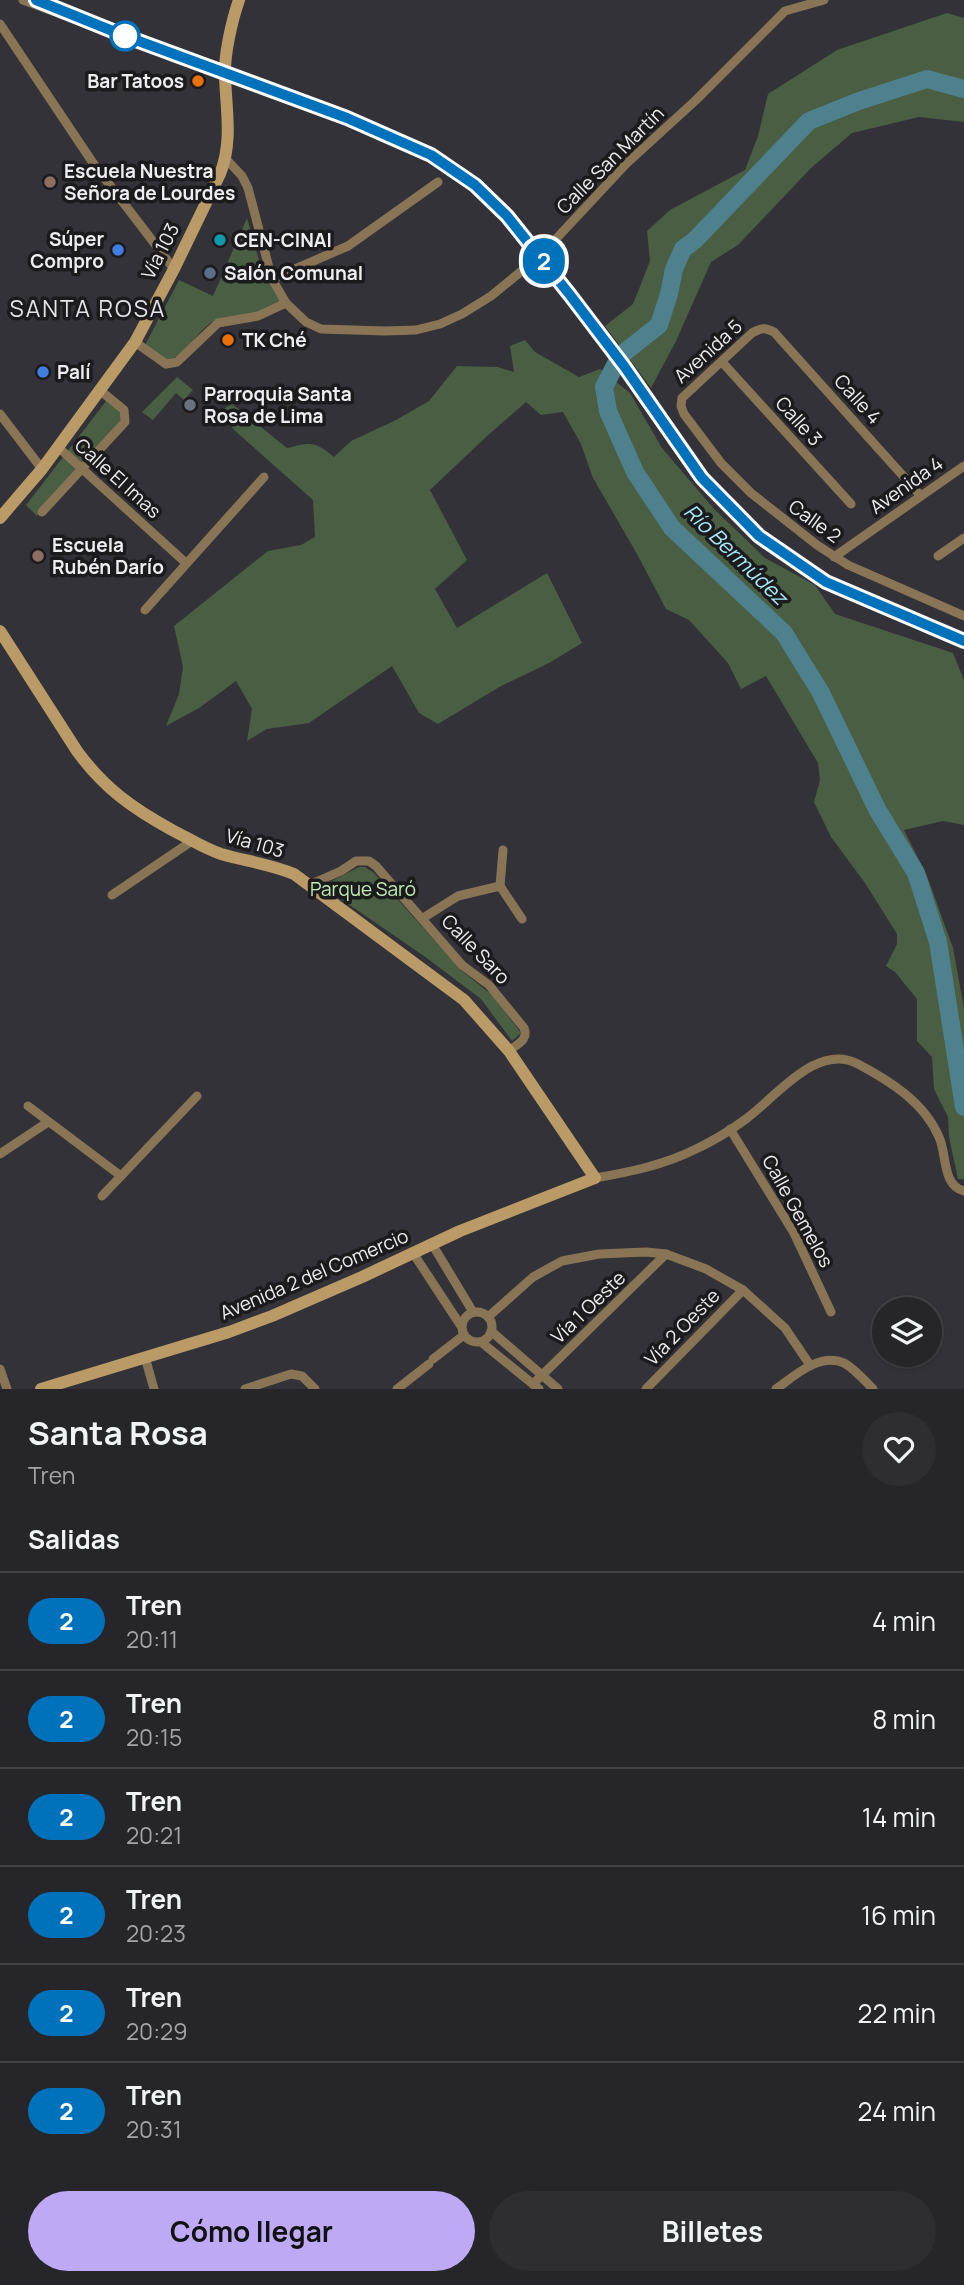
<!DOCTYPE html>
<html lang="es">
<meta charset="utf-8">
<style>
body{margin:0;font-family:Manrope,sans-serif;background:#2e2e32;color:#f1f3f6;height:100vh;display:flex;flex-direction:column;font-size:26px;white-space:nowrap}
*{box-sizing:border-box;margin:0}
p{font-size:23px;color:#a4a5a8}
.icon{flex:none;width:38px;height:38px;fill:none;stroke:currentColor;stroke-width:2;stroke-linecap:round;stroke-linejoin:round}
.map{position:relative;height:1389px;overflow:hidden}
.details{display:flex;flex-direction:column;background:#26262a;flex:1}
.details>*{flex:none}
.badge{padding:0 14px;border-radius:23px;font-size:24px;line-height:46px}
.controls{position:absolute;left:872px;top:1297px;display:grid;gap:14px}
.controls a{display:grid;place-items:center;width:70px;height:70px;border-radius:50%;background:#26262a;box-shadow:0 2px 5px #0004,0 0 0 2px #424347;font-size:35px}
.map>.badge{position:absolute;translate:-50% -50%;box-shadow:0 0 0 4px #fff}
h2{padding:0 28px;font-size:26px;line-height:63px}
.round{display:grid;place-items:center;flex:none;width:74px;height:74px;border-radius:37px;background:#2e2e32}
.headline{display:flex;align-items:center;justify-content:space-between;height:119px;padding:0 28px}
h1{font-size:33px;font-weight:700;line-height:52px}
.action{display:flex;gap:14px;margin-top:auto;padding:14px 28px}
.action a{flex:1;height:80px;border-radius:42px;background:#bea9f4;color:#111;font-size:28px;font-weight:700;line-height:80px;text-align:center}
.action a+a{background:#2e2e32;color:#f1f3f6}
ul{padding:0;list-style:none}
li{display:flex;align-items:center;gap:21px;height:98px;padding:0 28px;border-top:2px solid #424347}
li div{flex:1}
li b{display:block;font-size:26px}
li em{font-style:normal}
li .badge{min-width:77px;font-weight:700;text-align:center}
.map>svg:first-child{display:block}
.green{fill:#495e42}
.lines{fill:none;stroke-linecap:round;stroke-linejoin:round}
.river{stroke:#4f808d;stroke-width:18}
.street{stroke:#897555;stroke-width:9}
.secondary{stroke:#ba9a66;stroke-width:12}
.rail{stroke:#9a999d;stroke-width:2.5;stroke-dasharray:10 5;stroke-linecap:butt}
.line-casing{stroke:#fff;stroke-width:16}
.line{stroke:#0072bc;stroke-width:10}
.stop-dot{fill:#fff;stroke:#0072bc;stroke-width:3.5}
.food-dot{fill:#e8710a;stroke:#1b1a1d;stroke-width:2.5}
.education-dot{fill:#8d6e63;stroke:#1b1a1d;stroke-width:2.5}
.culture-dot{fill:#0f9aa8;stroke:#1b1a1d;stroke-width:2.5}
.shop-dot{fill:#3f7fe0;stroke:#1b1a1d;stroke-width:2.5}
.service-dot{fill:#5c6f8a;stroke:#1b1a1d;stroke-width:2.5}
.worship-dot{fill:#6b7280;stroke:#1b1a1d;stroke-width:2.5}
.labels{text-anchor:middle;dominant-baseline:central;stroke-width:7;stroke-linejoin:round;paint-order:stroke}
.poi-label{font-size:19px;font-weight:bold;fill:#eeedf1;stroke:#1b1a1d;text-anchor:start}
.street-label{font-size:19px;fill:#eeedf1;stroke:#1b1a1d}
.park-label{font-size:19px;fill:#c0eab1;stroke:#1b1a1d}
.water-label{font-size:21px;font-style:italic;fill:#a6e8f8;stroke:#1b1a1d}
.quarter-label{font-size:23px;letter-spacing:2px;fill:#e5e2ea;stroke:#1b1a1d}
</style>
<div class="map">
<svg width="964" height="1389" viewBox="0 0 964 1389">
<rect width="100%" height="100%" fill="#333238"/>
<g class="green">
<path d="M 947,13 L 964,18 L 964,122 L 919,117 L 852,133 L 811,168 L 738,245 L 711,262 L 676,341 L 651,388 L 605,326 L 633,304 L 650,261 L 647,231 L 670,210 L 745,170 L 758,136 L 768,94 L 837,50 Z"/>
<path d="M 247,218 L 263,274 L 281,302 C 274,305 268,310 261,312 C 245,317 227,314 212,322 C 195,333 187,356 166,360 L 145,345 L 179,280 L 213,296 Z"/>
<path d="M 525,340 L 535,352 L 579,377 L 600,369 L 630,393 L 662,448 L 714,509 L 765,558 L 815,585 L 835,614 L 953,653 L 964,680 L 964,825 L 943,821 L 904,830 L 927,876 L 953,948 L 964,1008 L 964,1179 L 958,1179 L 949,1137 L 948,1117 L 934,1089 L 932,1057 L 917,1041 L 917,999 L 895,972 L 886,966 L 897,944 L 897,934 L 865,883 L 831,837 L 814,802 L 820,780 L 818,763 L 766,676 L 741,689 L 728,663 L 689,620 L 666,609 L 637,554 L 593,478 L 581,444 L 563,412 L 541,415 L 526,402 L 486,437 L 430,490 L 467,560 L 435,589 L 457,628 L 547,573 L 582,643 L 549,663 L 501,686 L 438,724 L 419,713 L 392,666 L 309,723 L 267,729 L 247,741 L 252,709 L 236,681 L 199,708 L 166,726 L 179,694 L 183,667 L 174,626 L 268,551 L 301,545 L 315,537 L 313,500 L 233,429 L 222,410 L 232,404 L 287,448 C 311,442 315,441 334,457 L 351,441 L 396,420 L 429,401 L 457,366 L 497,367 L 514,372 L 510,346 Z"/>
<path d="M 177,377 L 193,390 L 184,400 L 176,393 L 153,420 L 142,412 Z"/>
<path d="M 107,400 C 115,407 124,412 119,423 L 37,516 L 26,505 Z"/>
<path d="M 359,867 L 365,867 L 374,873 L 461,970 L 492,995 L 521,1033 L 512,1041 L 481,999 L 424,956 L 322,886 Z"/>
</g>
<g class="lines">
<path class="river" d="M 964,89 L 927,79 L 859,101 L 809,121 L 695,240 L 683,249 L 674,269 L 669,294 L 659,325 L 620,356 L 604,387 L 608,411 L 635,472 L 672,528 L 784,633 L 821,693 L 877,809 L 916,873 L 938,942 L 964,1107"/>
<g class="street">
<path d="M 23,0 L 225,75"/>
<path d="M 0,24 L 93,163 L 174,269"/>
<path d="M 226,159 L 242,176 L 248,188 L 272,279 L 286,303 L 306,322 L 321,329 L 385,331 L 416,330 L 440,324 L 462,314 L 491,296 L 540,256 L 626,164 L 696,100 L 785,11 L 824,0"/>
<path d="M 272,279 L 348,246 L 438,182"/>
<path d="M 135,342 L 166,364 L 177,362 L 218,323 L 258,316 L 286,303"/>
<path d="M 722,362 L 851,504"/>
<path d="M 0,414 L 42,469"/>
<path d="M 58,447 L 186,563"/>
<path d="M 921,496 L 774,332 C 765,327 761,328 752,333 L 682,398 L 681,406 L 684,414 L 721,463 L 751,493 L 817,545 L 848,565 L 964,616"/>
<path d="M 42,512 L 125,422 L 124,410 L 101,391"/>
<path d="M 938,556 L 964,538"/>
<path d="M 834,557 L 964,466"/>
<path d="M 145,610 L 264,477"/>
<path d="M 309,885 L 341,871 L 356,861 L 369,861 L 376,866 L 462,965 L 489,985 L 524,1028 C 529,1040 517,1044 509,1051"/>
<path d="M 500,886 L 522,919"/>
<path d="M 500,886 L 503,850"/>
<path d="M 112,895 L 192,841"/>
<path d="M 423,918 L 458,896 L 500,886"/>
<path d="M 28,1106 L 121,1176"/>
<path d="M 730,1129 L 794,1233 L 831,1312"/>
<path d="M 0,1154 L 48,1122"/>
<path d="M 595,1178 C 630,1172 664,1165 696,1149 C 713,1141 731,1130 746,1119 C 776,1097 817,1042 858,1064 C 890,1081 924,1102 939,1137 C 947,1154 942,1186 964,1191"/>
<path d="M 102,1196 L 197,1096"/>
<path d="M 432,1244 L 473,1312"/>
<path d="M 413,1253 L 461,1326"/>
<circle cx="477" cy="1327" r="15"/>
<path d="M 488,1317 L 533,1277 L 562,1261 L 599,1254 L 646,1252 L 666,1254 L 706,1269 L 743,1290 L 785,1328 L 810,1365"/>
<path d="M 491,1331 L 558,1389"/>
<path d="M 481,1342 L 539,1389"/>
<path d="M 145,1357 L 154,1389"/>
<path d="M 433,1359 L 464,1335"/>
<path d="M 0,1369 L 7,1389"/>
<path d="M 533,1384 L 666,1254"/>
<path d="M 245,1389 L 291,1374 L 302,1376 L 315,1389"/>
<path d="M 397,1389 L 429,1364"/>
<path d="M 646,1389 L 743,1290"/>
<path d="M 776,1389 C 794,1376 820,1352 844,1363 C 855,1369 865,1381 873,1389"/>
</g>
<g class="secondary">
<path d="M 0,518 L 42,469 L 135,342 L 174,269 L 220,174 C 233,142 226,109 225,76 C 224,55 232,20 239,0"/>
<path d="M 0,631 L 77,751 C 104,788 132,808 172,830 C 188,838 203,848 221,854 C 245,861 270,864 294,874 L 464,1000 L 509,1051 L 595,1178 L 460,1231 L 362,1277 L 272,1316 L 229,1332 L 41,1389"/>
</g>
<path class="rail" d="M 36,0 L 125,36 L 347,118 L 431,155 L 475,185 L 507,216 L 540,256 L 600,334 L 702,479 L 759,536 L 826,582 L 964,641"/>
</g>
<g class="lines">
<defs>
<path id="line" d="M 36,0 L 125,36 L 347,118 L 431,155 L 475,185 L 507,216 L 570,295 L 624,366 L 702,478 L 759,536 L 826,582 L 964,641"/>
</defs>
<use href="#line" class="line-casing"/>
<use href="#line" class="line"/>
</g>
<circle class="stop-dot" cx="125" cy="36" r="14"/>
<g class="food-dot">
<circle cx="198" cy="81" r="7"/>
<circle cx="228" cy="340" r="7"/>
</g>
<g class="education-dot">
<circle cx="50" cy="182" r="7"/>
<circle cx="38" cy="556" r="7"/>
</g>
<circle class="culture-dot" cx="220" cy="240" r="7"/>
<g class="shop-dot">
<circle cx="118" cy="250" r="7"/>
<circle cx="43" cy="372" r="7"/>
</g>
<circle class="service-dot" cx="210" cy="273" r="7"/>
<circle class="worship-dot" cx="190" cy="405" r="7"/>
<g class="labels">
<g class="poi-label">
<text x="184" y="81" text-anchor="end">Bar Tatoos</text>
<text x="64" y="171">Escuela Nuestra<tspan x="64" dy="22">Señora de Lourdes</tspan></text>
<text x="104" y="239" text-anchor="end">Súper<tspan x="104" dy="22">Compro</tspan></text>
<text x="234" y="240">CEN-CINAI</text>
<text x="224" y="273">Salón Comunal</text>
<text x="242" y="340">TK Ché</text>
<text x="57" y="372">Palí</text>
<text x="204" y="394">Parroquia Santa<tspan x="204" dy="22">Rosa de Lima</tspan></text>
<text x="52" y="545">Escuela<tspan x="52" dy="22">Rubén Darío</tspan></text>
</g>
<g class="street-label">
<text transform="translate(610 160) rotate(-45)">Calle San Martín</text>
<text transform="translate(160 251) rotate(-63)">Vía 103</text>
<text transform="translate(708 351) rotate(-42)">Avenida 5</text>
<text transform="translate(858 399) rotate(48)">Calle 4</text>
<text transform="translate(799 421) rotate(48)">Calle 3</text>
<text transform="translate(118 478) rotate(42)">Calle El Imas</text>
<text transform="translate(906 485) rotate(-35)">Avenida 4</text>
<text transform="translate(815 521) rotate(36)">Calle 2</text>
<text transform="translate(255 843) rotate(16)">Vía 103</text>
<text transform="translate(476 949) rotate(46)">Calle Saro</text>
<text transform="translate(798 1211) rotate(61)">Calle Gemelos</text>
<text transform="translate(314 1274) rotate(-23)">Avenida 2 del Comercio</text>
<text transform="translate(588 1307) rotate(-44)">Vía 1 Oeste</text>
<text transform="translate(682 1327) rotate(-46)">Vía 2 Oeste</text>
</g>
<g class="park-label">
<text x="363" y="889">Parque Saró</text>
</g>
<g class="water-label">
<text transform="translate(736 554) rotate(44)">Río Bermúdez</text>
</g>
<g class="quarter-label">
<text x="88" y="308">SANTA ROSA</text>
</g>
</g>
</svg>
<div class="controls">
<a><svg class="icon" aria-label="layers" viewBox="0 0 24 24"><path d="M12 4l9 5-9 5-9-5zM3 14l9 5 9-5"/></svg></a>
</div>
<b class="badge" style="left:544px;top:261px;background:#0072bc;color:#fff">2</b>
</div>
<section class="details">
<div class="headline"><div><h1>Santa Rosa</h1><p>Tren</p></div><a class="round"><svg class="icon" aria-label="heart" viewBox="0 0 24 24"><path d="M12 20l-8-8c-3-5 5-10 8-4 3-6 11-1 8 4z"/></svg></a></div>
<h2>Salidas</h2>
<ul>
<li><span class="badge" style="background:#0072bc;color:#fff">2</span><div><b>Tren</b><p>20:11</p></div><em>4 min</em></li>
<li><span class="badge" style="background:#0072bc;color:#fff">2</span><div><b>Tren</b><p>20:15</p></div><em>8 min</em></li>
<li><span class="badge" style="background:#0072bc;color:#fff">2</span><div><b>Tren</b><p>20:21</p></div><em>14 min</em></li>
<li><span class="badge" style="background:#0072bc;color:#fff">2</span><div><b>Tren</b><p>20:23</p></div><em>16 min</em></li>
<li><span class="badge" style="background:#0072bc;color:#fff">2</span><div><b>Tren</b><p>20:29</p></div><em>22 min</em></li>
<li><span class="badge" style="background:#0072bc;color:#fff">2</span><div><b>Tren</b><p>20:31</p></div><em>24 min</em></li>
</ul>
<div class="action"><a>Cómo llegar</a><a>Billetes</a></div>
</section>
